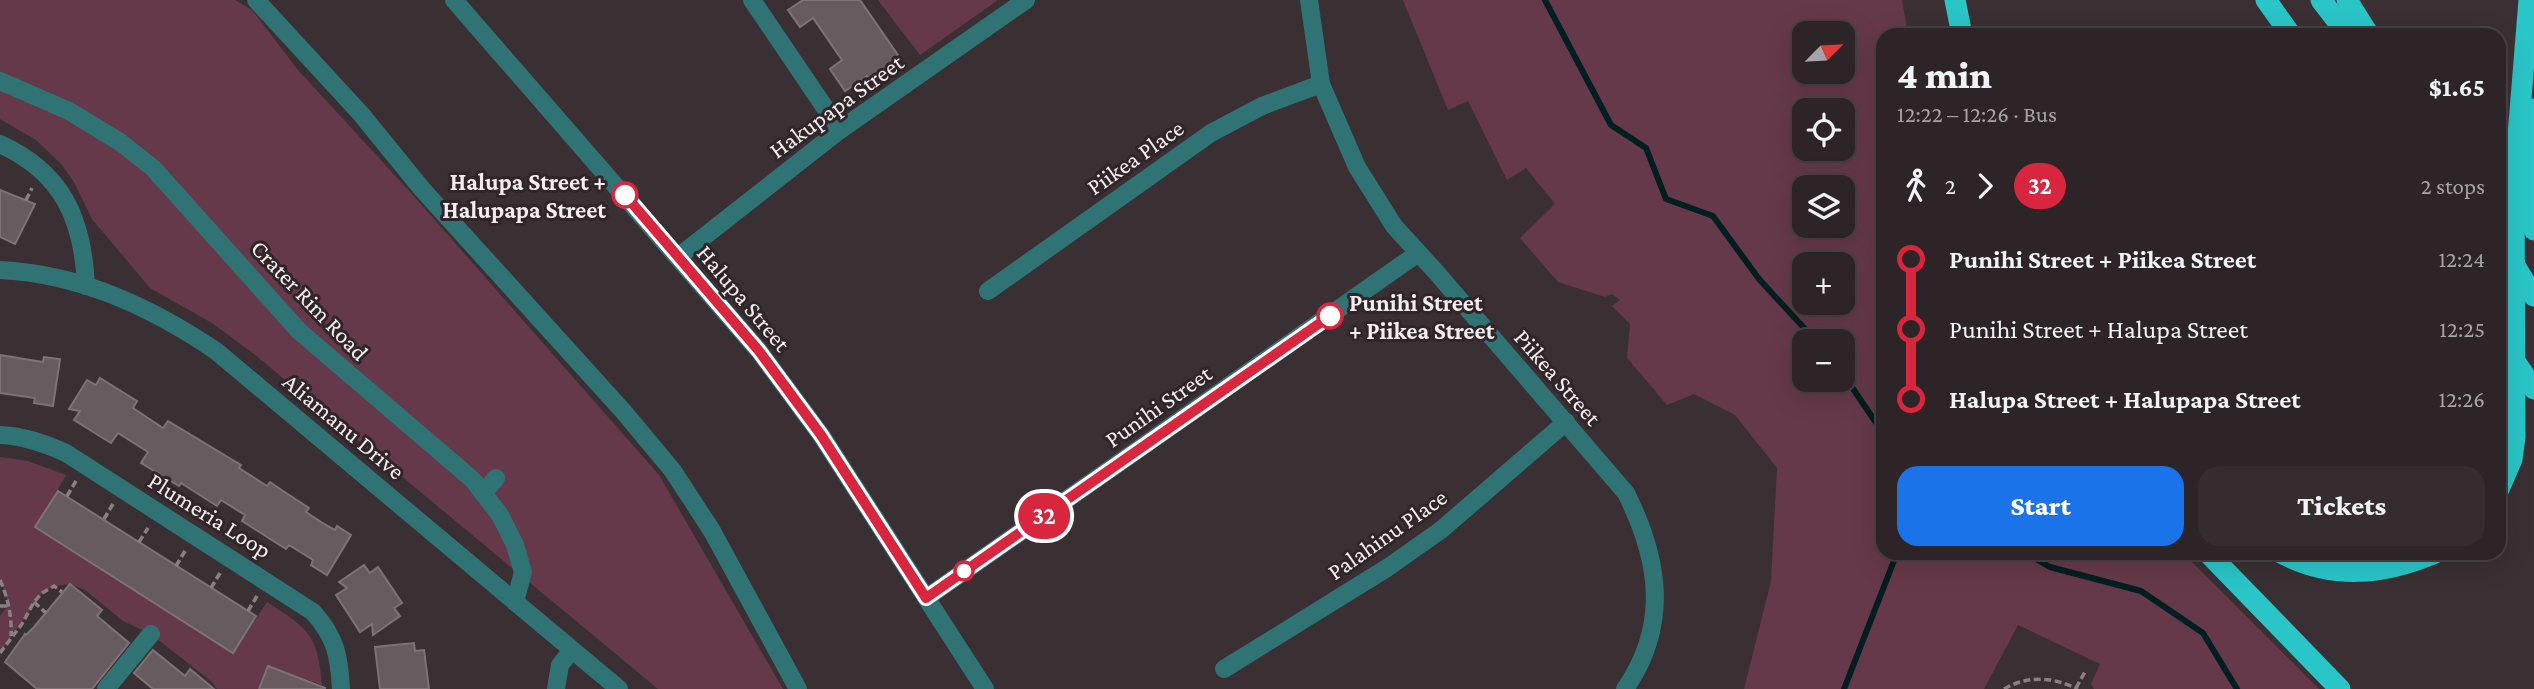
<!DOCTYPE html>
<meta charset="utf-8">
<style>
body{margin:0;font-family:"Crimson Pro",serif;background:#342c2e;color:#f1f3f6;height:100vh;display:flex;flex-direction:column;font-size:26px;white-space:nowrap}
*{box-sizing:border-box;margin:0}
p{font-size:23px;color:#a6a4a7}
.icon{flex:none;width:38px;height:38px;fill:none;stroke:currentColor;stroke-width:2;stroke-linecap:round;stroke-linejoin:round}
.map{position:relative;flex:1;overflow:hidden}
.details{position:absolute;left:1876px;top:28px;width:630px;height:532px;display:flex;flex-direction:column;background:#2c2426;border-radius:21px;box-shadow:0 7px 28px #0002,0 0 0 2px #484143}
.details>*{flex:none}
.badge{padding:0 14px;border-radius:23px;font-size:24px;line-height:46px}
.needle{width:46px;rotate:66deg}
.controls{position:absolute;left:1792px;top:21px;display:grid;gap:14px}
.controls a{display:grid;place-items:center;width:63px;height:63px;border-radius:14px;background:#2c2426;box-shadow:0 7px 28px #0002,0 0 0 2px #484143;font-size:35px}
.map>.badge{position:absolute;translate:-50% -50%;box-shadow:0 0 0 4px #fff}
.legs{display:flex;align-items:center;gap:10px;height:77px;padding:0 21px;font-size:23px}
.legs p{margin-inline-start:auto}
.summary{display:flex;align-items:center;justify-content:space-between;height:119px;padding:0 21px}
h1{font-size:38px;font-weight:800;line-height:52px}
.cta{display:flex;gap:14px;margin-top:auto;padding:14px 21px}
.cta a{flex:1;height:80px;border-radius:21px;background:#1a73e8;color:#fff;font-size:28px;font-weight:800;line-height:80px;text-align:center}
.cta a+a{background:#342c2e;color:#f1f3f6}
ul{padding:0 21px;list-style:none}
li{display:flex;align-items:center;gap:24px;height:70px;font-size:26px}
li i{display:grid;place-items:center;width:10px;height:100%;margin:0 9px;background:currentColor}
li i::after{content:'';width:18px;height:18px;margin:-9px;border:5px solid;border-radius:50%;background:#2c2426}
li p{margin-inline-start:auto}
li:first-child i{background:linear-gradient(#0000 50%,currentColor 0)}
li:last-child i{background:linear-gradient(currentColor 50%,#0000 0)}
.map>svg:first-child{display:block}
.green{fill:#653949;fill-rule:evenodd}
.lines{fill:none;stroke-linecap:round;stroke-linejoin:round}
.stream{stroke:#011f20;stroke-width:6}
.building{fill:#665b5e;stroke:#7d7275;stroke-width:2}
.path{stroke:#898083;stroke-width:3.5;stroke-dasharray:7 3.5;stroke-linecap:butt}
.minor{stroke:#307374;stroke-width:18}
.highway{stroke:#2ac5c7;stroke-width:21}
.line-1-casing{stroke:#fff;stroke-width:16}
.line-1{stroke:#d7263d;stroke-width:10}
.stop-1-dot{fill:#fff;stroke:#d7263d;stroke-width:3.5}
.labels{text-anchor:middle;dominant-baseline:central;stroke-width:6;stroke-linejoin:round;paint-order:stroke}
.street-label{font-size:24px;fill:#f4edef;stroke:#302629}
.stop-label{font-size:24px;font-weight:bold;fill:#f4edef;stroke:#302629;text-anchor:end}
</style>
<div class="map">
<svg width="2534" height="689" viewBox="0 0 2534 689">
<rect width="100%" height="100%" fill="#3a3033"/>
<g class="green">
<path d="M 0,0 L 235,0 L 252,10 L 298,70 L 411,193 L 659,475 L 783,689 L 658,689 L 254,354 L 212,323 L 150,288 L 92,219 L 74,182 L 62,165 L 36,140 L 0,119 Z"/>
<path d="M 878,0 L 998,0 L 920,55 Z"/>
<path d="M 1403,0 L 1902,0 L 1908,35 L 1883,35 L 1883,553 L 2183,553 L 2319,689 L 2094,689 L 2091,684 L 2100,664 L 2018,625 L 1984,689 L 1744,689 L 1771,581 L 1777,468 L 1735,415 L 1694,394 L 1667,405 L 1627,358 L 1630,324 L 1612,306 L 1620,300 L 1612,294 L 1605,297 L 1558,282 L 1520,238 L 1555,204 L 1526,168 L 1507,180 L 1468,101 L 1448,110 ZM 1843,33 L 1843,72 L 1804,72 L 1804,33 ZM 1843,110 L 1843,149 L 1804,149 L 1804,110 ZM 1843,187 L 1843,226 L 1804,226 L 1804,187 ZM 1843,264 L 1843,303 L 1804,303 L 1804,264 ZM 1843,341 L 1843,380 L 1804,380 L 1804,341 Z"/>
<path d="M 0,457 L 28,461 L 66,475 L 36,528 L 233,653 L 267,602 C 308,629 318,634 322,685 L 268,666 L 259,689 L 217,689 L 212,682 L 151,634 L 123,621 L 85,590 L 70,584 L 54,586 L 42,593 L 0,653 L 0,616 L 9,605 L 0,580 Z"/>
</g>
<g class="lines">
<g class="stream">
<path d="M 1545,0 L 1611,125 L 1646,148 L 1666,199 L 1713,216 L 1759,279 L 1816,341"/>
<path d="M 1843,374 L 1883,433"/>
<path d="M 2499,383 L 2511,382"/>
<path d="M 2025,553 L 2050,567 L 2141,591 L 2203,633 L 2237,689"/>
<path d="M 1844,689 L 1897,553"/>
</g>
</g>
<g class="building">
<path d="M 803,0 L 860,0 L 900,58 L 869,79 L 867,76 L 845,91 L 830,69 L 842,60 L 813,18 L 800,27 L 788,10 Z"/>
<path d="M 0,190 L 35,204 L 15,244 L 0,237 Z"/>
<path d="M 0,355 L 43,362 L 44,357 L 60,359 L 53,406 L 34,403 L 35,398 L 0,393 Z"/>
<path d="M 100,378 L 137,401 L 133,408 L 163,428 L 168,421 L 241,465 L 239,468 L 267,486 L 270,482 L 283,491 L 309,508 L 306,512 L 321,522 L 335,530 L 337,526 L 351,535 L 327,575 L 311,565 L 313,560 L 289,545 L 286,549 L 242,521 L 245,515 L 221,500 L 217,506 L 181,483 L 179,486 L 141,463 L 148,452 L 118,433 L 111,443 L 74,420 L 80,411 L 69,409 L 87,380 L 96,385 Z"/>
<path d="M 58,491 L 256,616 L 233,653 L 35,527 Z"/>
<path d="M 364,565 L 370,573 L 378,567 L 402,603 L 394,608 L 400,616 L 373,635 L 372,624 L 360,632 L 336,595 L 347,588 L 339,582 Z"/>
<path d="M 70,584 L 102,610 L 97,616 L 129,643 L 92,689 L 37,689 L 5,662 L 25,634 L 26,635 L 34,627 Z"/>
<path d="M 414,643 L 415,651 L 424,650 L 429,689 L 380,689 L 375,647 Z"/>
<path d="M 153,650 L 185,676 L 190,669 L 214,689 L 153,689 L 134,673 Z"/>
<path d="M 268,666 L 325,688 L 325,689 L 259,689 Z"/>
</g>
<g class="lines">
<g class="path">
<path d="M 26,200 L 32,188"/>
<path d="M 67,496 L 76,481"/>
<path d="M 104,519 L 113,504"/>
<path d="M 139,542 L 148,528"/>
<path d="M 176,566 L 185,551"/>
<path d="M 0,580 C 8,598 12,616 11,636"/>
<path d="M 211,588 L 220,573"/>
<path d="M 34,602 L 46,613"/>
<path d="M 0,606 L 9,606"/>
<path d="M 248,611 L 257,596"/>
<path d="M 0,653 L 22,624 L 34,602 L 42,593 L 54,586 L 62,592"/>
<path d="M 2076,688 L 2086,670"/>
<path d="M 2004,689 C 2028,675 2053,677 2078,689"/>
</g>
<g class="minor">
<path d="M 256,0 L 361,114 L 422,189 L 623,411 L 673,471 L 712,531 L 798,689"/>
<path d="M 454,0 L 759,351 L 821,435 L 985,689"/>
<path d="M 752,0 L 840,130"/>
<path d="M 1309,0 L 1321,84 L 1357,167 L 1394,226 L 1436,272 L 1626,493 C 1659,559 1670,624 1625,689"/>
<path d="M 0,81 L 69,111 L 120,142 L 153,168 L 299,331 L 473,480 L 500,515 L 515,545 L 523,572 L 515,602"/>
<path d="M 0,144 C 63,173 83,219 86,286"/>
<path d="M 678,257 L 840,130 L 1026,0"/>
<path d="M 0,270 C 80,274 151,307 216,351 L 619,689"/>
<path d="M 988,291 L 1211,133 L 1262,106 L 1321,84"/>
<path d="M 0,435 C 24,436 44,443 66,453 L 313,612 C 336,638 339,655 341,689"/>
<path d="M 483,493 L 496,478"/>
<path d="M 926,598 L 1417,254"/>
<path d="M 1224,669 L 1387,568 L 1441,530 L 1566,422"/>
<path d="M 106,689 L 151,634"/>
<path d="M 556,689 L 560,665 L 572,650"/>
</g>
<g class="highway">
<path d="M 1955,0 L 1962,35"/>
<path d="M 2266,0 L 2291,35"/>
<path d="M 2321,0 L 2348,35"/>
<path d="M 2347,0 L 2369,35"/>
<path d="M 2532,109 L 2534,230"/>
<path d="M 2499,241 L 2534,296"/>
<path d="M 2499,338 L 2534,389"/>
<path d="M 2499,489 L 2512,459 L 2515,437 L 2514,185 L 2529,0"/>
<path d="M 2208,553 L 2340,689"/>
<path d="M 2281,553 C 2332,580 2383,575 2435,553"/>
</g>
</g>
<g class="lines">
<defs>
<path id="line-1" d="M 625,195 L 759,351 L 821,435 L 926,598 L 1330,316"/>
</defs>
<use href="#line-1" class="line-1-casing"/>
<use href="#line-1" class="line-1"/>
</g>
<g class="stop-1-dot">
<circle cx="625" cy="195" r="12"/>
<circle cx="1330" cy="316" r="12"/>
<circle cx="964" cy="571" r="9"/>
</g>
<g class="labels">
<g class="street-label">
<text transform="translate(836 106) rotate(-36)">Hakupapa Street</text>
<text transform="translate(1135 157) rotate(-35)">Piikea Place</text>
<text transform="translate(744 298) rotate(50)">Halupa Street</text>
<text transform="translate(310 300) rotate(46)">Crater Rim Road</text>
<text transform="translate(1558 377) rotate(49)">Piikea Street</text>
<text transform="translate(1158 406) rotate(-35)">Punihi Street</text>
<text transform="translate(344 426) rotate(40)">Aliamanu Drive</text>
<text transform="translate(210 515) rotate(32)">Plumeria Loop</text>
<text transform="translate(1387 534) rotate(-35)">Palahinu Place</text>
</g>
<g class="stop-label">
<text x="606" y="181">Halupa Street +<tspan x="606" dy="28">Halupapa Street</tspan></text>
<text x="1349" y="302" text-anchor="start">Punihi Street<tspan x="1349" dy="28">+ Piikea Street</tspan></text>
</g>
</g>
</svg>
<div class="controls">
<a><svg class="needle" viewBox="-14 -14 28 28"><path d="M0-13l5 13h-10z" fill="#e53935"/><path d="M0 13l5-13h-10z" fill="#a6a4a7"/></svg></a>
<a><svg class="icon" aria-label="locate" viewBox="0 0 24 24"><circle cx="12" cy="12" r="6"/><path d="M12 2v4M12 18v4M2 12h4M18 12h4"/></svg></a>
<a><svg class="icon" aria-label="layers" viewBox="0 0 24 24"><path d="M12 4l9 5-9 5-9-5zM3 14l9 5 9-5"/></svg></a>
<a>+</a>
<a>−</a>
</div>
<b class="badge" style="left:1044px;top:516px;background:#d7263d;color:#fff">32</b>
<section class="details">
<div class="summary"><div><h1>4 min</h1><p>12:22 – 12:26 · Bus</p></div><b>$1.65</b></div>
<div class="legs"><svg class="icon" aria-label="walk" viewBox="0 0 24 24"><circle cx="13" cy="4" r="2"/><path d="M13 8l-2 6 4 7M11 14l-3 7M7 12l3-4h3l4 4"/></svg>2<svg class="icon" aria-label="forward" viewBox="0 0 24 24"><path d="M9 5l7 7-7 7"/></svg><b class="badge" style="background:#d7263d;color:#fff">32</b><p>2 stops</p></div>
<ul>
<li><i style="color:#d7263d"></i><b>Punihi Street + Piikea Street</b><p>12:24</p></li>
<li><i style="color:#d7263d"></i><span>Punihi Street + Halupa Street</span><p>12:25</p></li>
<li><i style="color:#d7263d"></i><b>Halupa Street + Halupapa Street</b><p>12:26</p></li>
</ul>
<div class="cta"><a>Start</a><a>Tickets</a></div>
</section>
</div>
